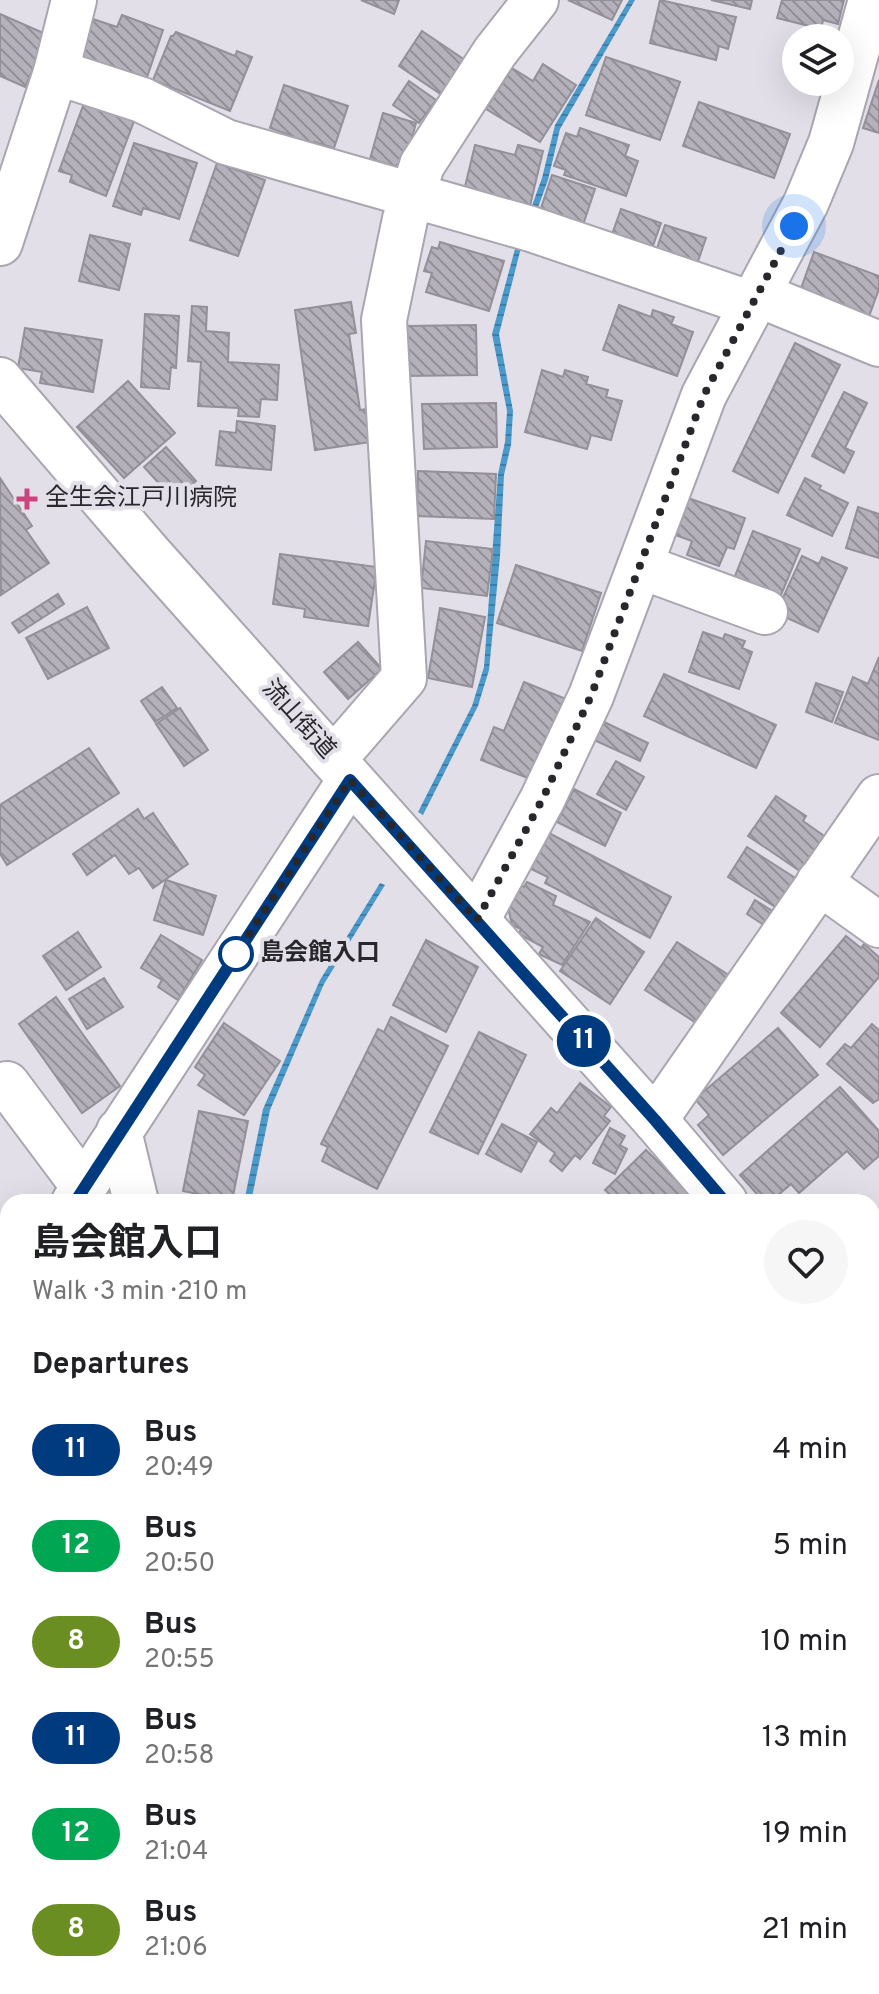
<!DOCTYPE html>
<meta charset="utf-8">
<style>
body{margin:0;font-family:Overpass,"Noto Sans JP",sans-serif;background:#f6f6f6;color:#202124;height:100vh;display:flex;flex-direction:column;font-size:30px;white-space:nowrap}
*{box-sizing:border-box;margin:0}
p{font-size:26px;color:#757577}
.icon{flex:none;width:44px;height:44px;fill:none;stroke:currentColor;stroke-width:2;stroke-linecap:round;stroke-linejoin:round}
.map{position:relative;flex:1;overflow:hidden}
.drawer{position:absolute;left:0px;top:1194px;width:880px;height:800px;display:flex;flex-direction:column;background:#fff;border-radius:24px 24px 0 0;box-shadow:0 8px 32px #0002}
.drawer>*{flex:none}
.badge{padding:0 16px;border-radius:26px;font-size:28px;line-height:52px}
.controls{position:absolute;left:782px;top:24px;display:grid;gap:16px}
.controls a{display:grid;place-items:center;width:72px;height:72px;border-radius:50%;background:#fff;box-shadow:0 8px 32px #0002;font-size:40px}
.you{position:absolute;width:40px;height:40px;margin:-20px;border:6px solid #fff;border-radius:50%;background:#1a73e8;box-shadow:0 0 0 12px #1a73e833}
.map>.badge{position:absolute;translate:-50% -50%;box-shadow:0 0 0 4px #fff}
h2{padding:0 32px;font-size:30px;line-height:72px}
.round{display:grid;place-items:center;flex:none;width:84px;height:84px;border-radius:42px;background:#f6f6f6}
.overview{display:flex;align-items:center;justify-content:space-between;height:136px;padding:0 32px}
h1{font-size:38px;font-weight:700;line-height:60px}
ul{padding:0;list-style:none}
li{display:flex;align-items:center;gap:24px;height:96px;padding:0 32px}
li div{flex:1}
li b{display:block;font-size:30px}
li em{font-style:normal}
li .badge{min-width:88px;font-weight:700;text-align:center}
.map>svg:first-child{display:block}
.water{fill:url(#water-rules)}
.building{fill:url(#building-back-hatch);stroke:#949099;stroke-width:2}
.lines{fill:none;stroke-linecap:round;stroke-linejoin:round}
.minor-casing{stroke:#a9a6b0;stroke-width:48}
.minor{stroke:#fff;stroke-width:44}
.rail{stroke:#49484d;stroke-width:6;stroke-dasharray:12 6;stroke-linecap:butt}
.line-casing{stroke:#fff;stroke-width:18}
.line{stroke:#003b80;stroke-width:12}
.walk{stroke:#28272b;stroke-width:8;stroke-dasharray:0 14.4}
.poi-dot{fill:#cc437d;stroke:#e2dfe9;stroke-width:3}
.stop-dot{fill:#fff;stroke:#003b80;stroke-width:4}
.labels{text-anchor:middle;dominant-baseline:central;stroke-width:8;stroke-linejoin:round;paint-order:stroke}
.poi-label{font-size:24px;fill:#28272b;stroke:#e2dfe9;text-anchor:start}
.street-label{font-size:24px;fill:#28272b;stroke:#e2dfe9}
.stop-label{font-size:24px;font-weight:bold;fill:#28272b;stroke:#e2dfe9;text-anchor:start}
</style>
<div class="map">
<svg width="879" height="1994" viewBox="0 0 879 1994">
<defs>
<pattern id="water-rules" width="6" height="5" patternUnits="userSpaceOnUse" patternTransform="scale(2)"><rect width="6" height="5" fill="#4b9acb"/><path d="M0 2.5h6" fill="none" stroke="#3e7ea5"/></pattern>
<pattern id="building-back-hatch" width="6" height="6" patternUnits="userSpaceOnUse" patternTransform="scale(2)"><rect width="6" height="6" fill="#b5b1ba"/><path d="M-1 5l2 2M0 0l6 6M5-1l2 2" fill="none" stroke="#939097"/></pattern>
</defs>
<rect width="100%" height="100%" fill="#e2dfe9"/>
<g class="water">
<path d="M 629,0 L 635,0 L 560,129 L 548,180 L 536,213 L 530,211 L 542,178 L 555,125 Z"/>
<path d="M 518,238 L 523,240 L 499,334 L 513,411 L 511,445 L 504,475 L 500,556 L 489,670 L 478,706 L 423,815 L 418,812 L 472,706 L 484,667 L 498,474 L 505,442 L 507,411 L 492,334 Z"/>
<path d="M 380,883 L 385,885 L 324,984 L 270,1110 L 251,1202 L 244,1202 L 263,1109 L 320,980 Z"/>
</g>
<g class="building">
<path d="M 361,0 L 399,0 L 394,14 Z"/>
<path d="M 568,0 L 622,0 L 612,20 Z"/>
<path d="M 660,0 L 736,17 L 728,49 L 719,46 L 716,60 L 650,43 Z"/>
<path d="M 711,0 L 752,0 L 750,9 Z"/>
<path d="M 782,0 L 844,0 L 838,24 L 823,20 L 821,29 L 777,18 Z"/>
<path d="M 0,14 L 48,35 L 25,87 L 0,76 Z"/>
<path d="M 122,15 L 163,30 L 144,86 L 72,62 L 87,17 L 117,27 Z"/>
<path d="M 422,31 L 465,60 L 442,95 L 399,66 Z"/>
<path d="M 176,32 L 235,56 L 237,51 L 252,57 L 230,111 L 153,80 L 171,36 L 173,36 Z"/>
<path d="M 606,57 L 680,82 L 660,140 L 586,115 Z"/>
<path d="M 543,64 L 576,85 L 540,142 L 486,109 L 512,68 L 533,81 Z"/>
<path d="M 879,80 L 879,133 L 863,128 Z"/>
<path d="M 409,81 L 436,100 L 419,123 L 393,105 Z"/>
<path d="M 284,85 L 348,106 L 334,148 L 314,142 L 311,149 L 291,142 L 293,136 L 270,128 Z"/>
<path d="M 87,95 L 137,113 L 106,196 L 70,182 L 72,175 L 59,171 Z"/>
<path d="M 699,102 L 790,134 L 774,178 L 683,146 Z"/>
<path d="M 383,113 L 416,123 L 407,157 L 395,166 L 370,159 Z"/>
<path d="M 580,128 L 629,145 L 625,156 L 638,161 L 626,196 L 564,175 L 566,170 L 554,166 L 566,133 L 577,137 Z"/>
<path d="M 134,143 L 197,163 L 179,219 L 143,208 L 141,215 L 113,206 Z"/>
<path d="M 475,145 L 515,155 L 518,145 L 543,151 L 529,210 L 463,195 Z"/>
<path d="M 217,163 L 265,180 L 238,256 L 190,240 Z"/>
<path d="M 552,175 L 595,189 L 582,228 L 539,214 Z"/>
<path d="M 621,209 L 661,223 L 649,257 L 609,243 Z"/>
<path d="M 665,225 L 706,238 L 694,273 L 653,260 Z"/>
<path d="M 90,235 L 130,244 L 119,290 L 79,281 Z"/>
<path d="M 440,242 L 504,261 L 489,311 L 426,292 L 432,273 L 424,271 L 432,247 L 438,249 Z"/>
<path d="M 814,252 L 879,276 L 879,289 L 868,319 L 799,294 Z"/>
<path d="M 351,302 L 356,333 L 349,334 L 360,410 L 367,409 L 371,442 L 315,450 L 295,310 Z"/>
<path d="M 619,305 L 651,317 L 653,310 L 674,317 L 671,324 L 693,332 L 677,376 L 603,350 Z"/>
<path d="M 192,306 L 207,307 L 206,331 L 229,333 L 228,362 L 279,365 L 277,400 L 261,399 L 259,417 L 238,416 L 239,408 L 198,406 L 201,362 L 188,361 Z"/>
<path d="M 145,314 L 179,316 L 176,368 L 171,367 L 169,389 L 141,387 Z"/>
<path d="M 476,325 L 477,375 L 406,376 L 405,326 Z"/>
<path d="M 25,328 L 102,340 L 93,392 L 40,383 L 42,372 L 18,368 Z"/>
<path d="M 795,343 L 840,365 L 778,493 L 733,471 Z"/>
<path d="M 542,370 L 563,377 L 565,370 L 588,377 L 586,384 L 608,390 L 606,397 L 622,401 L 611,440 L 591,435 L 587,449 L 525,432 Z"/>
<path d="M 128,381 L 175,433 L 124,478 L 77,427 Z"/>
<path d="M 844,392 L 867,403 L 845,448 L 854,452 L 844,473 L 812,456 Z"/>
<path d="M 496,403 L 497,447 L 424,449 L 422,404 Z"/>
<path d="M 237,421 L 275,426 L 271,470 L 216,465 L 220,431 L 236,433 Z"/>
<path d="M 166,447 L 196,481 L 175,501 L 144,467 Z"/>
<path d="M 418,471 L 496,474 L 494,519 L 417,516 Z"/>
<path d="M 0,478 L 32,526 L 26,530 L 49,563 L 1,595 Z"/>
<path d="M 805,478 L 821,486 L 819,489 L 848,503 L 832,536 L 787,515 Z"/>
<path d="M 688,498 L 745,518 L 734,549 L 727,547 L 719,566 L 687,555 L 692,541 L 675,535 Z"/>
<path d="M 858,507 L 879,514 L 879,558 L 846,548 Z"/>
<path d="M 753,531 L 800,549 L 779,600 L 733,581 Z"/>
<path d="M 426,541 L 493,549 L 487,596 L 421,588 Z"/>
<path d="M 280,554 L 377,567 L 368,626 L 304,617 L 305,609 L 273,604 Z"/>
<path d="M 802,556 L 819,564 L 822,557 L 847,568 L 818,632 L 776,613 Z"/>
<path d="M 516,565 L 601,593 L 582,651 L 497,623 Z"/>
<path d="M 58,594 L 64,604 L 19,633 L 12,623 Z"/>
<path d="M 87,607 L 109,648 L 48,679 L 26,638 Z"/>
<path d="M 440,608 L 485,617 L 472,687 L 428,678 Z"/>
<path d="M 703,632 L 723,639 L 725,634 L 745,641 L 742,648 L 752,652 L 739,689 L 689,672 Z"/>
<path d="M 358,642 L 382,669 L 348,699 L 324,672 Z"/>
<path d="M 879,657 L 879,740 L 835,723 L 853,677 L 868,684 Z"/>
<path d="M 664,674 L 776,725 L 756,768 L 644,716 Z"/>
<path d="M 524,682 L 566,699 L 533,780 L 481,760 L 494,727 L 504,731 Z"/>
<path d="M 816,683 L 843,692 L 832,722 L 806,712 Z"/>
<path d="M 162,687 L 177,708 L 155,722 L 141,701 Z"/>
<path d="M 180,708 L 208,750 L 184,766 L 156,724 Z"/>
<path d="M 602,721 L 648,743 L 640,761 L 594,740 Z"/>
<path d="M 89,748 L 119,793 L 7,865 L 0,854 L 0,805 Z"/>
<path d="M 616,761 L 644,777 L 626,810 L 597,794 Z"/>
<path d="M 574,789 L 621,813 L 605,846 L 557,822 Z"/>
<path d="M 776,796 L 806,816 L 803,821 L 827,838 L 803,873 L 748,836 Z"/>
<path d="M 138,809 L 144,819 L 153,813 L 188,864 L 153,888 L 139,868 L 129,874 L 115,855 L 87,875 L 73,854 Z"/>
<path d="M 545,831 L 671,897 L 650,938 L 545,883 L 548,877 L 527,867 Z"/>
<path d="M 747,847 L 800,881 L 780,910 L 728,877 Z"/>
<path d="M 166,880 L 216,896 L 203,935 L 154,920 Z"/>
<path d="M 527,882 L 556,896 L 553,905 L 590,922 L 562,965 L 539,954 L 543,947 L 519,934 L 521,929 L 512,925 L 507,903 L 517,883 L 524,887 Z"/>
<path d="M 755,900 L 779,915 L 770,929 L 747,914 Z"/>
<path d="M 596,918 L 644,952 L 610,1004 L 560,971 Z"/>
<path d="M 78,932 L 101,967 L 66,990 L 43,956 Z"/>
<path d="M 161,935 L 202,960 L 178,1000 L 158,987 L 162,980 L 141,968 Z"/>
<path d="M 846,936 L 861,948 L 864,944 L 879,957 L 879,977 L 820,1047 L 781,1013 Z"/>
<path d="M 426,940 L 478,967 L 446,1032 L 393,1005 Z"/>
<path d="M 677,942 L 732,977 L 701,1026 L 645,990 Z"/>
<path d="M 104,978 L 123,1007 L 87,1029 L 69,999 Z"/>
<path d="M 56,997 L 120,1086 L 82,1113 L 19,1024 Z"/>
<path d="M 391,1017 L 448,1046 L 377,1189 L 322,1161 L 328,1147 L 321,1144 L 378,1029 L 384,1032 Z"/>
<path d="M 224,1023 L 280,1061 L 244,1115 L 198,1085 L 205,1075 L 195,1067 Z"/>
<path d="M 872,1024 L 879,1030 L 879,1099 L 873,1103 L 827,1064 L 845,1044 L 851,1048 Z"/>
<path d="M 778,1028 L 818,1075 L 723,1155 L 698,1125 L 709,1115 L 695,1099 Z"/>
<path d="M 479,1032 L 526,1055 L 478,1154 L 430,1132 Z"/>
<path d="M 580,1083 L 611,1107 L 604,1116 L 610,1121 L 580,1159 L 575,1155 L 562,1171 L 550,1161 L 555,1153 L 530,1134 L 551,1108 L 557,1113 Z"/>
<path d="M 840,1087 L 879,1131 L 879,1156 L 864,1169 L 847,1151 L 799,1193 L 791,1184 L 770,1202 L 764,1202 L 740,1175 Z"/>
<path d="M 199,1111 L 248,1121 L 232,1201 L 183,1191 Z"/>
<path d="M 502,1124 L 537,1142 L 521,1172 L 486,1154 Z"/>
<path d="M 610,1128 L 625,1136 L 620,1145 L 627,1149 L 615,1174 L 593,1163 Z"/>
<path d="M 646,1150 L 698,1200 L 696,1202 L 628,1202 L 624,1198 L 618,1202 L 605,1190 Z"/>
<path d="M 879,1296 L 879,1328 L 872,1320 L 872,1302 Z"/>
<path d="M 8,1369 L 8,1424 L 0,1419 L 0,1381 Z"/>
<path d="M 8,1704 L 8,1865 L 0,1868 L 0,1707 Z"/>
<path d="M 879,1727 L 879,1865 L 872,1854 L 872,1732 Z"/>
<path d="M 49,1986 L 76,1986 L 52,1994 Z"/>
<path d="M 390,1986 L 456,1986 L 459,1993 L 393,1994 Z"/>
</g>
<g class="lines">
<defs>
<g id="minor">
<path d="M 56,72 L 142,100 L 226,142 L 531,229 L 752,304"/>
<path d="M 0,243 L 56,72 L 74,0"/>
<path d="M 757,294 L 879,344"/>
<path d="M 0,380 L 149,553 L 655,1120 L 725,1202"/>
<path d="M 640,566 L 765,612"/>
<path d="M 334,759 L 404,678 L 384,320 L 405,219 L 422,165 L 495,52 L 536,0"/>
<path d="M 819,882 L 879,925"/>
<path d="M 477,920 L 542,800 L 591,696 L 704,395 L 806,203 L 831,143 L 871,0"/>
<path d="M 0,1089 L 7,1084 L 84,1187"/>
<path d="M 655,1120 L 879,797"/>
<path d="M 119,1131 L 136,1202"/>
<path d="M 74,1202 L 350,780"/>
<path d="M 0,1322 L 8,1309"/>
<path d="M 872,1375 L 879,1383"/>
</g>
</defs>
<use href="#minor" class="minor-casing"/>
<use href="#minor" class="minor"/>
<path class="rail" d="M 0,1974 L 10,1994"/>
</g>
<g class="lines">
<defs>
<path id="line" d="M 75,1202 L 350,780 L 655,1120 L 725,1202"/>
</defs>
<use href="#line" class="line-casing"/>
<use href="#line" class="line"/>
<path class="walk" d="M 236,954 L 231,962 L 350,780 L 477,920 L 542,800 L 591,696 L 704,395 L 794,226"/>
</g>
<path class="poi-dot" d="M23 487h8v8h8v8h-8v8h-8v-8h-8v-8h8z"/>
<circle class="stop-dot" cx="236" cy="954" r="16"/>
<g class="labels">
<g class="poi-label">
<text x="45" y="499">全生会江戸川病院</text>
</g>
<g class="street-label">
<text transform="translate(298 720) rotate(48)">流山街道</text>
</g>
<g class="stop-label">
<text x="260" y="954">島会館入口</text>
</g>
</g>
</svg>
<div class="controls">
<a><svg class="icon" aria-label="layers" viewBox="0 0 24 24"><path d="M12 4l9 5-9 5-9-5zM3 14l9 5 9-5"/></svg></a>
</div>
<div class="you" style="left:794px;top:226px"></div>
<b class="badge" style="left:584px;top:1041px;background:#003b80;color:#fff">11</b>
<section class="drawer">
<div class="overview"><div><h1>島会館入口</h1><p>Walk · 3 min · 210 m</p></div><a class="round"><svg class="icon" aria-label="heart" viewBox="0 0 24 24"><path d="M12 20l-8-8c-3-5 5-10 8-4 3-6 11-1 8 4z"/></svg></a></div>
<h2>Departures</h2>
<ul>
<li><span class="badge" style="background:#003b80;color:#fff">11</span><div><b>Bus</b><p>20:49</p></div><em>4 min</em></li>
<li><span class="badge" style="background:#00a651;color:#fff">12</span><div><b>Bus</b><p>20:50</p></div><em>5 min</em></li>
<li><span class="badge" style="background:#6b8e23;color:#fff">8</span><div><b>Bus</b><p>20:55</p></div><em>10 min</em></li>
<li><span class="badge" style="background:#003b80;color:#fff">11</span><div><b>Bus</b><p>20:58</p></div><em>13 min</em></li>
<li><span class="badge" style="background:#00a651;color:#fff">12</span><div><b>Bus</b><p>21:04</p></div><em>19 min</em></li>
<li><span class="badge" style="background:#6b8e23;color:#fff">8</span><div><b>Bus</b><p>21:06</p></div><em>21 min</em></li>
</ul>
</section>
</div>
